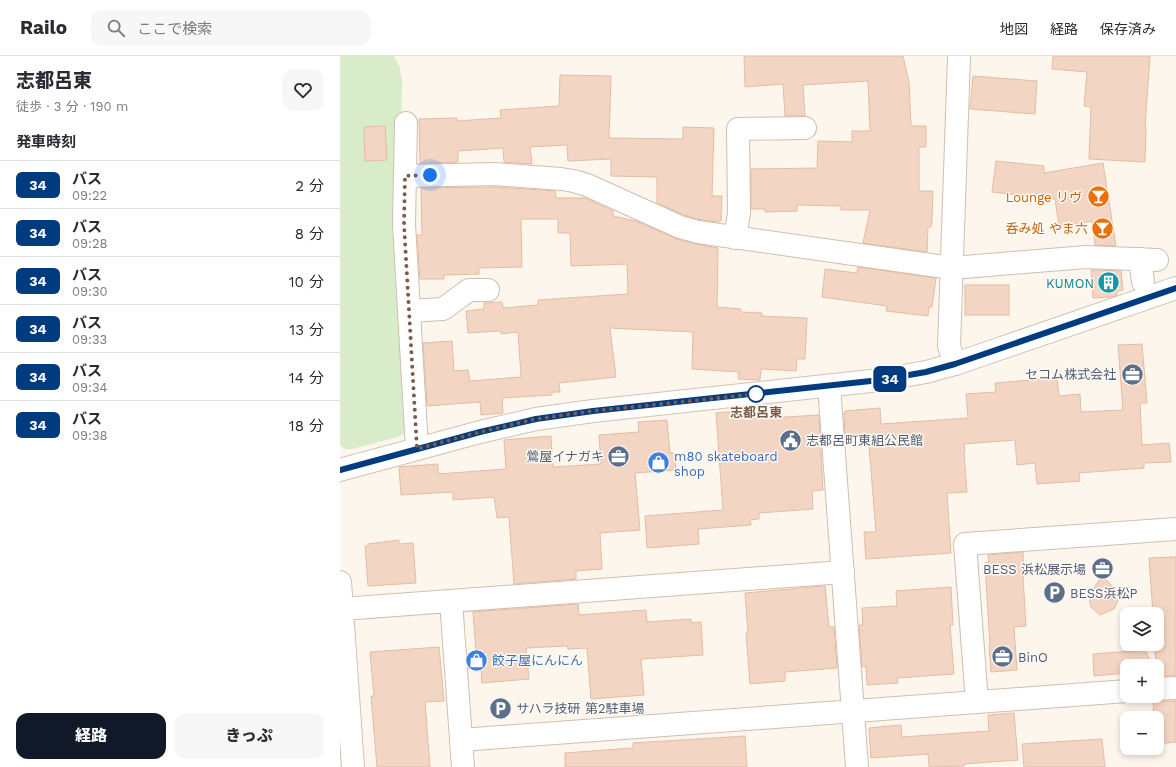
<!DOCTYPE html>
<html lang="ja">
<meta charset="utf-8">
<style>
body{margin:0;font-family:"Work Sans","Noto Sans JP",sans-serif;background:#f7f7f7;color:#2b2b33;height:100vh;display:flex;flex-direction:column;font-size:15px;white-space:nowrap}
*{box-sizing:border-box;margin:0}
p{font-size:13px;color:#7c7c81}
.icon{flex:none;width:22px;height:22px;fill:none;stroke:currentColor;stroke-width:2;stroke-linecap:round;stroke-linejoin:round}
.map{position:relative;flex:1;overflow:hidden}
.side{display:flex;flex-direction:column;background:#fff;width:340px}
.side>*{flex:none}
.badge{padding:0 8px;border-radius:6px;font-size:14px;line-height:26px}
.fabs{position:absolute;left:780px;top:551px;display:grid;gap:8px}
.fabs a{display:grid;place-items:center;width:44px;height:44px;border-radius:8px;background:#fff;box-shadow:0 2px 6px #0003;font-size:20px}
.you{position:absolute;width:20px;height:20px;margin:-10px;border:3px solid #fff;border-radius:50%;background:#1a73e8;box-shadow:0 0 0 6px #1a73e833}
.map>.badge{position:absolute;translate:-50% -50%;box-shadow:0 0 0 2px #fff}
h2{padding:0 16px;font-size:15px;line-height:36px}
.round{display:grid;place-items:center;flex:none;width:42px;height:42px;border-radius:12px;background:#f7f7f7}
.head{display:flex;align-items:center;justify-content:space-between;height:68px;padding:0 16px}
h1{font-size:19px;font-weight:800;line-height:30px}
.cta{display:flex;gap:8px;margin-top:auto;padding:8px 16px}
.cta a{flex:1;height:46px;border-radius:12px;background:#111827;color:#fff;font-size:16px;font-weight:800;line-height:46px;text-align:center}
.cta a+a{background:#f7f7f7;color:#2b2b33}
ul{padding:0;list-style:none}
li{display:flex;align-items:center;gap:12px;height:48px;padding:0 16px;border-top:1px solid #e1e1e2}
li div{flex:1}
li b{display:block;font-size:15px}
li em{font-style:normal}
li .badge{min-width:44px;font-weight:700;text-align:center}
header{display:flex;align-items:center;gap:24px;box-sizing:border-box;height:56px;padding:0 20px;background:#fff;border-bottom:1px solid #e1e1e2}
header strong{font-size:19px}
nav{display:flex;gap:22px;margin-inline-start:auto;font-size:14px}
.search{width:280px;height:36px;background:#f7f7f7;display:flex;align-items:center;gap:10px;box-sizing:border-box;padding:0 14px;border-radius:12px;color:#7c7c81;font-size:15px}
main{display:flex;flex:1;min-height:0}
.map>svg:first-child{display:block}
.green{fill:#d8ecc9}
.building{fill:#f3d5c3;stroke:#e6bba3}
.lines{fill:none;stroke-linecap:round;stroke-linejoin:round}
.street-casing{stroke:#d1beb0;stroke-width:24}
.secondary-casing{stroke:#d6c0b0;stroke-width:24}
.street{stroke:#fff;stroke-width:22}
.secondary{stroke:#fff;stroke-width:22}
.line-casing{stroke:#fff;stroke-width:9}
.line{stroke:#003b80;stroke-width:6}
.walk{stroke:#7a5c4d;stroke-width:4;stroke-dasharray:0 7.2}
.stop-dot{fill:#fff;stroke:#003b80;stroke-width:2}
.labels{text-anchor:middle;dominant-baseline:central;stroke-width:3;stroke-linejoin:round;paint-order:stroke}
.food-label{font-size:13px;fill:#c56008;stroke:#fffaf3;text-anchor:end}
.culture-label{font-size:13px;fill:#0d838f;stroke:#fffaf3;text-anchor:end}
.service-label{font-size:13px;fill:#4e5e75;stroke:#fffaf3;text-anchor:start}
.stop-label{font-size:13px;font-weight:bold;fill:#7a5c4d;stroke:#fffaf3}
.shop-label{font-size:13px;fill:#366cbe;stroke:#fffaf3;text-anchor:start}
</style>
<header>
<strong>Railo</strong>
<div class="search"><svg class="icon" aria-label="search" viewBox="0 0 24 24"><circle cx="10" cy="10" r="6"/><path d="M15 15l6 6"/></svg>ここで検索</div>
<nav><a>地図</a><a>経路</a><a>保存済み</a></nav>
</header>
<main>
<section class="side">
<div class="head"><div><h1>志都呂東</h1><p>徒歩 · 3 分 · 190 m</p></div><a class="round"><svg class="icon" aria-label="heart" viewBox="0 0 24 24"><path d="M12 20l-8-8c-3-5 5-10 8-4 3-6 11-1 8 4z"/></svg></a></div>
<h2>発車時刻</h2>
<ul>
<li><span class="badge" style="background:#003b80;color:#fff">34</span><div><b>バス</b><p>09:22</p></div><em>2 分</em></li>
<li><span class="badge" style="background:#003b80;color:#fff">34</span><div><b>バス</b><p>09:28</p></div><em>8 分</em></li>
<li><span class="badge" style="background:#003b80;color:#fff">34</span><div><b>バス</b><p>09:30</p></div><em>10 分</em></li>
<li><span class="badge" style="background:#003b80;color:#fff">34</span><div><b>バス</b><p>09:33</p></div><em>13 分</em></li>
<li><span class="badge" style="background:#003b80;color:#fff">34</span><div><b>バス</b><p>09:34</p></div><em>14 分</em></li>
<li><span class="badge" style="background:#003b80;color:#fff">34</span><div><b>バス</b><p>09:38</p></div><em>18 分</em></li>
</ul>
<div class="cta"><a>経路</a><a>きっぷ</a></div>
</section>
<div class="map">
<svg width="836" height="711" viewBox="0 0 836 711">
<rect width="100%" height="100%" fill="#fdf6ec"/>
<path class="green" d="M 0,0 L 54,0 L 60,12 L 62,24 L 59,154 L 69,372 L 65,377 L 58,381 L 12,393 L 5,393 L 0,389 Z"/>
<g class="building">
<path d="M 404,0 L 563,0 L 569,26 L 571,70 L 586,70 L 586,91 L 579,91 L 579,135 L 593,135 L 592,165 L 591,171 L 588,171 L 587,196 L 523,187 L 530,154 L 501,154 L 501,150 L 457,149 L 457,155 L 425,156 L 425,153 L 411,153 L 411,113 L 477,112 L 478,85 L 512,86 L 512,75 L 530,75 L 528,25 L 463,29 L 465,60 L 445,60 L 443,28 L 405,31 Z"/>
<path d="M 713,0 L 810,0 L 805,71 L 806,71 L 805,106 L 749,103 L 751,51 L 744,50 L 747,16 L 712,13 Z"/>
<path d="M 220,19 L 271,20 L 269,82 L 343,83 L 343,71 L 374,72 L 372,140 L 382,140 L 381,165 L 379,165 L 379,166 L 361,164 L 344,159 L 317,147 L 317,121 L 271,120 L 271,103 L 228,105 L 227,89 L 190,91 L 192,108 L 164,106 L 163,92 L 118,95 L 118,106 L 80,107 L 79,63 L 117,62 L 117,65 L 161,62 L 160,54 L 219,50 Z"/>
<path d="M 633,20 L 697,25 L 695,58 L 630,53 Z"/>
<path d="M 45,70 L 47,104 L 25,105 L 24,71 Z"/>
<path d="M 656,105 L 704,110 L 704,117 L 763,107 L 776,190 L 755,189 L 752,165 L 719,170 L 715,143 L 652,136 Z"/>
<path d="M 154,131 L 215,135 L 216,142 L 245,142 L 273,155 L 273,160 L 296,165 L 337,183 L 356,188 L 378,192 L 377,251 L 401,253 L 401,256 L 422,257 L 421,260 L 467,262 L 465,303 L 457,303 L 456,315 L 421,313 L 420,324 L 398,323 L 399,316 L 352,313 L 353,276 L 270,272 L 276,321 L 219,327 L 220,336 L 212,336 L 212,339 L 162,342 L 163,357 L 141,359 L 140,346 L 87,350 L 83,287 L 112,285 L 114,315 L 128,314 L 130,325 L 181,321 L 178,276 L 161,278 L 161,275 L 128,277 L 126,255 L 144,253 L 144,247 L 162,246 L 163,252 L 198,249 L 198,244 L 288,238 L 287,208 L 231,210 L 230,177 L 218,177 L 218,163 L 181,163 L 182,211 L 139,212 L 139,218 L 104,219 L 104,223 L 80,223 L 77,179 L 82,179 L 81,132 Z"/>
<path d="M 518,211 L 596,222 L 592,251 L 589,251 L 588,260 L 546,255 L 547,250 L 482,241 L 485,213 L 517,217 Z"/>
<path d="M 751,214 L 781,215 L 783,234 L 777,235 L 777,239 L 772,241 L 753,242 Z"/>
<rect x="625" y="229" width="44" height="30"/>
<path d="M 802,288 L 807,347 L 800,347 L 802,389 L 829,387 L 831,406 L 804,407 L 804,412 L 739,417 L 740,425 L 697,428 L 695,407 L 677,409 L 675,384 L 624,388 L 625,396 L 624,397 L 627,436 L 607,437 L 611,497 L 526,503 L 524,476 L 536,476 L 528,378 L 505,380 L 504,357 L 505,357 L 505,355 L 540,352 L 541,368 L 628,362 L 626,338 L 656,336 L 655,327 L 717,322 L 719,340 L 740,338 L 741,356 L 783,354 L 778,289 Z"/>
<path d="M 411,354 L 412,363 L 479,359 L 483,434 L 472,435 L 473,453 L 419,457 L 419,463 L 410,464 L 411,469 L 358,473 L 359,488 L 307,492 L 305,460 L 383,454 L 376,357 Z"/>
<path d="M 327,364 L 330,397 L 334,397 L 336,414 L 295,417 L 300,474 L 260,477 L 262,513 L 236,515 L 236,523 L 174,528 L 169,461 L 157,462 L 154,441 L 113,444 L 113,436 L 61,439 L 59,411 L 98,408 L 98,418 L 166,413 L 164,384 L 211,380 L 213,411 L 261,408 L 259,379 L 299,376 L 298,366 Z"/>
<path d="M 59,484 L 59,488 L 73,487 L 76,527 L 28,530 L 25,490 L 28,490 L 28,488 Z"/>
<path d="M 683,496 L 684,521 L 683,521 L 686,570 L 674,571 L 677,614 L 651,616 L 649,589 L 650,589 L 645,507 L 649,506 L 648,499 Z"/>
<path d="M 836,501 L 836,620 L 817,620 L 815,593 L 816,593 L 815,588 L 817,588 L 817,558 L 813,558 L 809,502 Z"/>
<path d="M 762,520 L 776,534 L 780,541 L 774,553 L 760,559 L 751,551 L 749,541 L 751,536 Z"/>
<path d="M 485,530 L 489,571 L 494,571 L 497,612 L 445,616 L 445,625 L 410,628 L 406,577 L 408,577 L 405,537 Z"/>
<path d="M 611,531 L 613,569 L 610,569 L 614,618 L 557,622 L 558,627 L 527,629 L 526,610 L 522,611 L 519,569 L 523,569 L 522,552 L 557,550 L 556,535 Z"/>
<path d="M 238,548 L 239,559 L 306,554 L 307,566 L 351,563 L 351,567 L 361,566 L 363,599 L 301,603 L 304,639 L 251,643 L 247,592 L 228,593 L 227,590 L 186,592 L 189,623 L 142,627 L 141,610 L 137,610 L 133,556 Z"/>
<path d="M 99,591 L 104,645 L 85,646 L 90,711 L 37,711 L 31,640 L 34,640 L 30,596 Z"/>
<path d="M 805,594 L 813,610 L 787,610 L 787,617 L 754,620 L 753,598 Z"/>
<path d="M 813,645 L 836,645 L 836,686 L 817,688 L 817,662 L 814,662 Z"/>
<path d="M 674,657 L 678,704 L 624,708 L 624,710 L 589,711 L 588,698 L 531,702 L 529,672 L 561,669 L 562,681 L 649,675 L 648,659 Z"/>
<path d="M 405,680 L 407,711 L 225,711 L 225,697 L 293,692 L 293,687 Z"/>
<path d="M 762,683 L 765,711 L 684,711 L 682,688 Z"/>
</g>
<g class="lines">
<defs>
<g id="street">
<path d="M 66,67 L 64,168 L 77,393"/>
<path d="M 65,120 L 154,118 L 221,123 L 234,125 L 247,129 L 340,171 L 358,176 L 612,212 L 746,201 L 817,204"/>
<path d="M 395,182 L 399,157 L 398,73 L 465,72"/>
<path d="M 800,203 L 803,226"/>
<path d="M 69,255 L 103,253 L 129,234 L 148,234"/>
<path d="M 615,308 L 609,290 L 619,0"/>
<path d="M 489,330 L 517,711"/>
<path d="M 111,545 L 123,711"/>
<path d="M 2,553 L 503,516"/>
<path d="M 817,633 L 836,632"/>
<path d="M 637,646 L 625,488 L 836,473"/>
<path d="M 121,684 L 787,635"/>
</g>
<g id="secondary">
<path d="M 0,414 L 140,376 L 196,363 L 253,355 L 540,324 L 586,316 L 615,308 L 836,232"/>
<path d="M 0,526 L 13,711"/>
</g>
</defs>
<use href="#street" class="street-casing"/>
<use href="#secondary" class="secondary-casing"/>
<use href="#street" class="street"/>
<use href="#secondary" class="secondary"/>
</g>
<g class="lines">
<defs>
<path id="line" d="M 0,414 L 140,376 L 196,363 L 253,355 L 540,324 L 586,316 L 615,308 L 836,232"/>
</defs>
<use href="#line" class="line-casing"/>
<use href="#line" class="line"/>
<path class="walk" d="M 90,119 L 65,120 L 64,168 L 77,393 L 140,376 L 196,363 L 253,355 L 416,338"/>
</g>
<defs>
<symbol id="bar-disc" viewBox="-11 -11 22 22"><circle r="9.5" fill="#e8710a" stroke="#fffaf3"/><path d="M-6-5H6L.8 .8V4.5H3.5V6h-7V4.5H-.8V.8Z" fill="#fff"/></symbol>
<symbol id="building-disc" viewBox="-11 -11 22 22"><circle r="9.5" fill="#0f9aa8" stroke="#fffaf3"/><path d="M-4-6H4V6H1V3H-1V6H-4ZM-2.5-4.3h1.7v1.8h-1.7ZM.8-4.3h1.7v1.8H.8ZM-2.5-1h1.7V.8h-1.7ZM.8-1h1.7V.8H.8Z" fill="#fff"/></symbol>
<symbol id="office-disc" viewBox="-11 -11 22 22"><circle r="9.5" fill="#5c6f8a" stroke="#fffaf3"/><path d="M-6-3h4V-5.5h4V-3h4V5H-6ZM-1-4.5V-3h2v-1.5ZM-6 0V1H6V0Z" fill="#fff"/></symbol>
<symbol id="civic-disc" viewBox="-11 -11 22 22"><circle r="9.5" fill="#5c6f8a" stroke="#fffaf3"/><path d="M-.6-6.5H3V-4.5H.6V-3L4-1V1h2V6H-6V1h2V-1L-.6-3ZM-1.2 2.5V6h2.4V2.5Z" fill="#fff"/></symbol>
<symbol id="shop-disc" viewBox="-11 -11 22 22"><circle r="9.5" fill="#3f7fe0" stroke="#fffaf3"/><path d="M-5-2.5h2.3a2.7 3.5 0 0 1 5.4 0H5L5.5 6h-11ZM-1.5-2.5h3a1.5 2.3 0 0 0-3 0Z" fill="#fff"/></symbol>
<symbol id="parking-disc" viewBox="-11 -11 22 22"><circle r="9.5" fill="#5c6f8a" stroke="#fffaf3"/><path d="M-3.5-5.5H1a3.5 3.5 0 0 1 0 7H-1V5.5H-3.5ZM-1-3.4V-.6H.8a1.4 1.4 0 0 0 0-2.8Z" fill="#fff"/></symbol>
</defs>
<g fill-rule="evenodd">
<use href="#bar-disc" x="746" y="128" width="25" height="25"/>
<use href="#bar-disc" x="750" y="160" width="25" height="25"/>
<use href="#building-disc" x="756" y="214" width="25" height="25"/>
<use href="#office-disc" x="780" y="306" width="25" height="25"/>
<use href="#civic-disc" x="438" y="372" width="25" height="25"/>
<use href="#office-disc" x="266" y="388" width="25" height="25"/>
<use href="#shop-disc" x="306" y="394" width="25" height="25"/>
<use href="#office-disc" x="750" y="500" width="25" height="25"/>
<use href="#parking-disc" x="702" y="524" width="25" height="25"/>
<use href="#office-disc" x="650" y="588" width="25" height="25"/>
<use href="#shop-disc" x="124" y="592" width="25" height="25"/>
<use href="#parking-disc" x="148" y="640" width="25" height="25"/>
</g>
<circle class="stop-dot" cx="416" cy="338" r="8"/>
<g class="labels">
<g class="food-label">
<text x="742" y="141">Lounge リヴ</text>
<text x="748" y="172">呑み処 やま六</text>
</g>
<g class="culture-label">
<text x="754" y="227">KUMON</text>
</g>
<g class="service-label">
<text x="776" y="318" text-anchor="end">セコム株式会社</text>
<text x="466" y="384">志都呂町東組公民館</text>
<text x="264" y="400" text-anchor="end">鶯屋イナガキ</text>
<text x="746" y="513" text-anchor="end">BESS 浜松展示場</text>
<text x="730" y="537">BESS浜松P</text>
<text x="678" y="601">BinO</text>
<text x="176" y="652">サハラ技研 第2駐車場</text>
</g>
<g class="stop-label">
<text x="416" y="356">志都呂東</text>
</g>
<g class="shop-label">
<text x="334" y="400">m80 skateboard<tspan x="334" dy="15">shop</tspan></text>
<text x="152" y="604">餃子屋にんにん</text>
</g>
</g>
</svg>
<div class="fabs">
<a><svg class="icon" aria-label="layers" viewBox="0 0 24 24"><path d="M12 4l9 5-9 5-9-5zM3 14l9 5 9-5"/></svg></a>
<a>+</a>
<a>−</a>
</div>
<div class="you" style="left:90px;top:119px"></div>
<b class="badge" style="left:550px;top:323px;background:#003b80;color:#fff">34</b>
</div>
</main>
